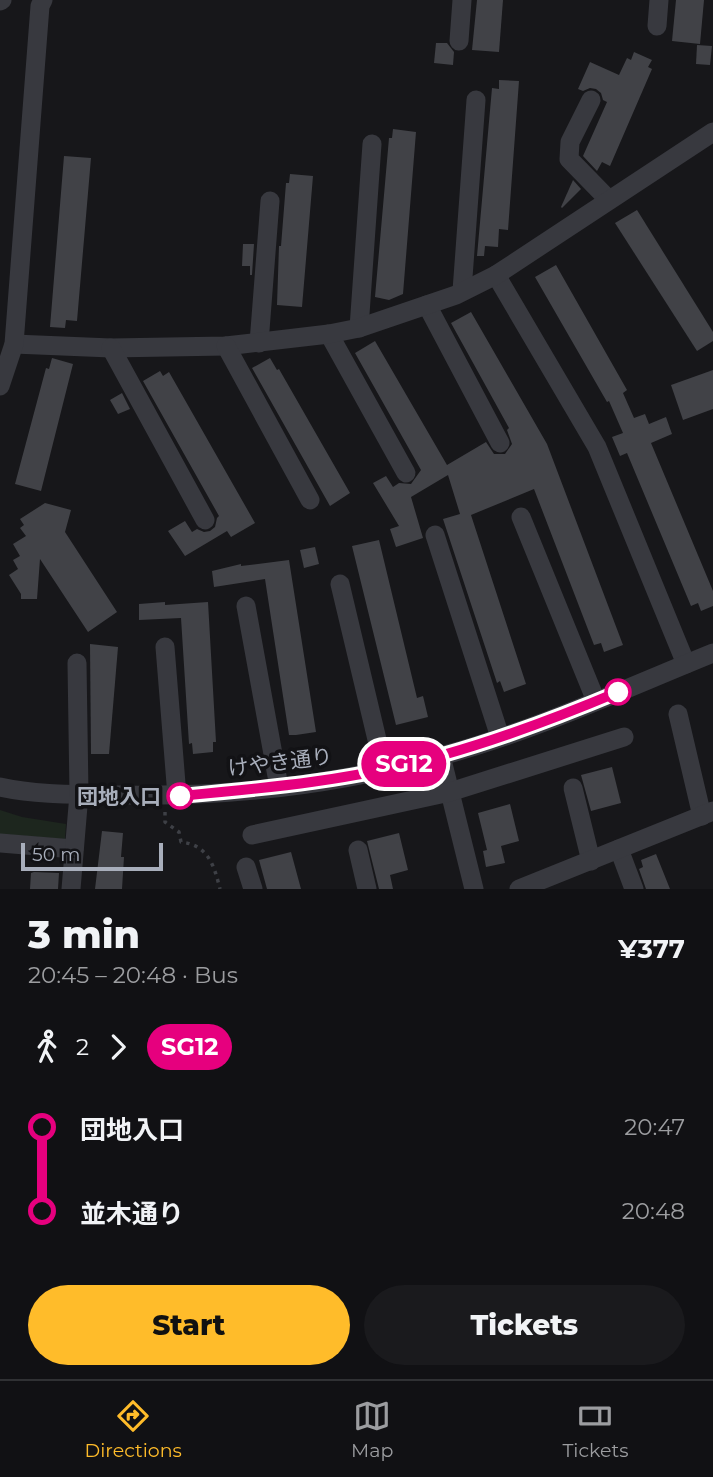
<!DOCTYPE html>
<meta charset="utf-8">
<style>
body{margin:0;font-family:Montserrat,"Noto Sans JP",sans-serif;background:#1a1a1d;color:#f1f3f6;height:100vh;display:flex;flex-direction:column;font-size:26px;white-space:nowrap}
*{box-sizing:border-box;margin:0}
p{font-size:23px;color:#9c9da0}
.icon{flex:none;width:38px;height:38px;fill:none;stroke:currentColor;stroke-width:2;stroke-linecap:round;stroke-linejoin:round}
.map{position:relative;height:889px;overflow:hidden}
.drawer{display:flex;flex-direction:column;background:#111114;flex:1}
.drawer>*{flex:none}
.badge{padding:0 14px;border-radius:23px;font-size:24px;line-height:46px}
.scale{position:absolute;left:21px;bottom:18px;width:142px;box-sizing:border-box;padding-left:7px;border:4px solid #a8aebb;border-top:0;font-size:19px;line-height:24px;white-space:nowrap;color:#a8aebb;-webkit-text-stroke:5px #121215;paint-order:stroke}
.map>.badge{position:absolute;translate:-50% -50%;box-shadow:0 0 0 4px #fff}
.legs{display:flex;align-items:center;gap:10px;height:77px;padding:0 28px;font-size:23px}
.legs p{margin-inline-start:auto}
.summary{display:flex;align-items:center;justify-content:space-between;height:119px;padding:0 28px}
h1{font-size:38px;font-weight:800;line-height:52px}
.cta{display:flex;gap:14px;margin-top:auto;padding:14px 28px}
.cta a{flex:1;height:80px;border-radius:42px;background:#ffbc2a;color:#111;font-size:28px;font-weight:800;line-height:80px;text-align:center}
.cta a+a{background:#1a1a1d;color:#f1f3f6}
ul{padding:0 28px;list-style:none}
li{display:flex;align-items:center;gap:24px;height:84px;font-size:26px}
li i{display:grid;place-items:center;width:10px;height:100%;margin:0 9px;background:currentColor}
li i::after{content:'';width:18px;height:18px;margin:-9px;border:5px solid;border-radius:50%;background:#111114}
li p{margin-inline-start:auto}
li:first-child i{background:linear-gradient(#0000 50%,currentColor 0)}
li:last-child i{background:linear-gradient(currentColor 50%,#0000 0)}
.tabs{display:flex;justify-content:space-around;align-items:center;height:98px;border-top:2px solid #303134;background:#111114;font-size:19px;color:#9c9da0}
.tabs a{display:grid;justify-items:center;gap:4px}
.tabs .current{color:#ffbc2a}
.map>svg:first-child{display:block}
.green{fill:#1d261e}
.building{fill:#414247}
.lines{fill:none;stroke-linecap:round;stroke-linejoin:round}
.path{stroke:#3e4046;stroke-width:3.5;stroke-dasharray:3.5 5;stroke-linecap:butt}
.minor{stroke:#38393f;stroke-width:19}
.line-1-casing{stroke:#fff;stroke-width:16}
.line-1{stroke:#e6007e;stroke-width:10}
.stop-1-dot{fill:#fff;stroke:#e6007e;stroke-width:3.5}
.labels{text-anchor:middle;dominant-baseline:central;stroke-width:7;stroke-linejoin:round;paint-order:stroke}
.street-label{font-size:21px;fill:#a8aebb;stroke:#121215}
.stop-label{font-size:21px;font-weight:bold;fill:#a8aebb;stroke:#121215;text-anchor:end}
</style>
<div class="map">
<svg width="713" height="889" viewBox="0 0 713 889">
<rect width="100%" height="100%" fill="#17171a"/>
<path class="green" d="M 0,810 L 22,817 L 66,824 L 65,839 L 0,834 Z"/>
<g class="building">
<path d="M 477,0 L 503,0 L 499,52 L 472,50 Z"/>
<path d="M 676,0 L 704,0 L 700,44 L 672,41 Z"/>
<path d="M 436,43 L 447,43 L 454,52 L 453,65 L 434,63 Z"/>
<path d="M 697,45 L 712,46 L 710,65 L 696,64 Z"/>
<path d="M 634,52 L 652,60 L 648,67 L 652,69 L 610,166 L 602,162 L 597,171 L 583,156 L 607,102 L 603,100 L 601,93 L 596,89 L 590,88 L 583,91 L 578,89 L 590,62 L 619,75 L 627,58 L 631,60 Z"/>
<path d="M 499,80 L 519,81 L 508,230 L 499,229 L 498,247 L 485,246 L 484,256 L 477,256 L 492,88 L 499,89 Z"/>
<path d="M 393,129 L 416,132 L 403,294 L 389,300 L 375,297 L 389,138 L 392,138 Z"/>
<path d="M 64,156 L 91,158 L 77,321 L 66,320 L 65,328 L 50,327 Z"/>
<path d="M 290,174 L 313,176 L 302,307 L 277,305 L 279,246 L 281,246 L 286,183 L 289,183 Z"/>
<path d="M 573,180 L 581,189 L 562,208 L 561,207 Z"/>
<path d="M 637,210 L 713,332 L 713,341 L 697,351 L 615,223 Z"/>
<path d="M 243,244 L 254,244 L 252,275 L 250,275 L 250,266 L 242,266 Z"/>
<path d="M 556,265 L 627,390 L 623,393 L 634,418 L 645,414 L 649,424 L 666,417 L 672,434 L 651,443 L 713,591 L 713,606 L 701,611 L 698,603 L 691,606 L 627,453 L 620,456 L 612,437 L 623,433 L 609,401 L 607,402 L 535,277 Z"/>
<path d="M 471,312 L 547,444 L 623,645 L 604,652 L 601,643 L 594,645 L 534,489 L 471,515 L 526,684 L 504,692 L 500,681 L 497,683 L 443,519 L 460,514 L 448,475 L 411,497 L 423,538 L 396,547 L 390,529 L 399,526 L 373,483 L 386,476 L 393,487 L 399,483 L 411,484 L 421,470 L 355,353 L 375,341 L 447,465 L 486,442 L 494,454 L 505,454 L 512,444 L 507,430 L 509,428 L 451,323 Z"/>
<path d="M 52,358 L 73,364 L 41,491 L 15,484 L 46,368 L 49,369 Z"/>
<path d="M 270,358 L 277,370 L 279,369 L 350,493 L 330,506 L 252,368 Z"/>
<path d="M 713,370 L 713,409 L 683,420 L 671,385 Z"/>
<path d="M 160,371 L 163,376 L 169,372 L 255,523 L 231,537 L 227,531 L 185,556 L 168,531 L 185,521 L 192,532 L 197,529 L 204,532 L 210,531 L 215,527 L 217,518 L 219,516 L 143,381 Z"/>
<path d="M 122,393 L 130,409 L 118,414 L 110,400 Z"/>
<path d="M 45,503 L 71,510 L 65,532 L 117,612 L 88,632 L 40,559 L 37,599 L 21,599 L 21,594 L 9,575 L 18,569 L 13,560 L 20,556 L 13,544 L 26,536 L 20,528 L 24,525 L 20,519 Z"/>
<path d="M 379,540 L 417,698 L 423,696 L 428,717 L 396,725 L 352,546 Z"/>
<path d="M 315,547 L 319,564 L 304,568 L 300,550 Z"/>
<path d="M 289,560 L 316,732 L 296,735 L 289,735 L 265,579 L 214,587 L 212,571 L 241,564 L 241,566 Z"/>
<path d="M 165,602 L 165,605 L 208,602 L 216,742 L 213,742 L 213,752 L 193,754 L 192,743 L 189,744 L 181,618 L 139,620 L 139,604 Z"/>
<path d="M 90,644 L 118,647 L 109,754 L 91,754 Z"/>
<path d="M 612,767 L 621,803 L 591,811 L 581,775 Z"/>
<path d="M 510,804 L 519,841 L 501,846 L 505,863 L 486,867 L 483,851 L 487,850 L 478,813 Z"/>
<path d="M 102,831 L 123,833 L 121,857 L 124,857 L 122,889 L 95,889 Z"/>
<path d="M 399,833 L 408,870 L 390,875 L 393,889 L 379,889 L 367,841 Z"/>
<path d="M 291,852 L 301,889 L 267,889 L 259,860 Z"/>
<path d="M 656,854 L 670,889 L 646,889 L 639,869 L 643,867 L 641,860 Z"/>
<path d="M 34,872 L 59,873 L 58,889 L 30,889 L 31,873 Z"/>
</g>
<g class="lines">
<path class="path" d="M 165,812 L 165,822 L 179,832 L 181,842 C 208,845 214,865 220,889"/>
<g class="minor">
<path d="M 0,1 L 2,0"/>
<path d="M 657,26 L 659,0"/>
<path d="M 459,41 L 462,0"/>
<path d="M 591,100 L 570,142 L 569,159 L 609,200"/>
<path d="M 496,275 L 597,447 L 686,664"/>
<path d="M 462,291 L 476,100"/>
<path d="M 427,305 L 500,443"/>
<path d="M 359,328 L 372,144"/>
<path d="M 329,334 L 406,473"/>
<path d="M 259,343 L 270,201"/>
<path d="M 14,344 L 111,348 L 226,346 L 329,334 L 359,328 L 456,295 L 496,275 L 713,132"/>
<path d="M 226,346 L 310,500"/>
<path d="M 111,348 L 205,520"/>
<path d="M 0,386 L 14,344 L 40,6 L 43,0"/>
<path d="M 521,517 L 596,701"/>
<path d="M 435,535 L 500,737"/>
<path d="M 340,584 L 384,769"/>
<path d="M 246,606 L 279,787"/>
<path d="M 165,647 L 177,796"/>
<path d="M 678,714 L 702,816"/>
<path d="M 441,756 L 474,889"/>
<path d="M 0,787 C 40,796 85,794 127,795 C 232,797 339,784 441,756 C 534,731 624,689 713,653"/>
<path d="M 573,788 L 591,861"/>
<path d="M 252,835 L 450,792 L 624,737"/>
<path d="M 0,843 L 74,849"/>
<path d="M 619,849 L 634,889"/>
<path d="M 358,850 L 367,889"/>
<path d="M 246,867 L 253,889"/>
<path d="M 71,889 L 79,794 L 77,663"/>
<path d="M 519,889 L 713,811"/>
</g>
</g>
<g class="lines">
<defs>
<path id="line-1" d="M 180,796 C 268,788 357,780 443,755 C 503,738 561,716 618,692"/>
</defs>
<use href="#line-1" class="line-1-casing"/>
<use href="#line-1" class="line-1"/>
</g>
<g class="stop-1-dot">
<circle cx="618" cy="692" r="12"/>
<circle cx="180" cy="796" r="12"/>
</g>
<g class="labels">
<g class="street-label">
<text transform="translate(280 762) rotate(-7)">けやき通り</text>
</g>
<g class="stop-label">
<text x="161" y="796">団地入口</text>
</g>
</g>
</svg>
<div class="scale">50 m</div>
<b class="badge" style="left:404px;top:764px;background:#e6007e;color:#fff">SG12</b>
</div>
<section class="drawer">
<div class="summary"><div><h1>3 min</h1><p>20:45 – 20:48 · Bus</p></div><b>¥377</b></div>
<div class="legs"><svg class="icon" aria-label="walk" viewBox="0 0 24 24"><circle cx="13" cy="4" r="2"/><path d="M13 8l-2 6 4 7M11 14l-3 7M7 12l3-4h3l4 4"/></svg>2<svg class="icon" aria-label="forward" viewBox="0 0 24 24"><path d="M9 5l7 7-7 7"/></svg><b class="badge" style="background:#e6007e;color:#fff">SG12</b></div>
<ul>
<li><i style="color:#e6007e"></i><b>団地入口</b><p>20:47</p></li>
<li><i style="color:#e6007e"></i><b>並木通り</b><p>20:48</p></li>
</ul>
<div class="cta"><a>Start</a><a>Tickets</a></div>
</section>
<nav class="tabs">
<a class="current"><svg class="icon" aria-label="directions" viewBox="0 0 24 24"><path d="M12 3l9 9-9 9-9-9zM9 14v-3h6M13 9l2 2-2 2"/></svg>Directions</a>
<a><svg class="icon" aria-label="map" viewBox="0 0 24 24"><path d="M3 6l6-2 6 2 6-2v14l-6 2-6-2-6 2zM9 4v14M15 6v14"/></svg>Map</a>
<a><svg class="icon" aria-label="tickets" viewBox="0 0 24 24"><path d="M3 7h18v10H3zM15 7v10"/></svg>Tickets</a>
</nav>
